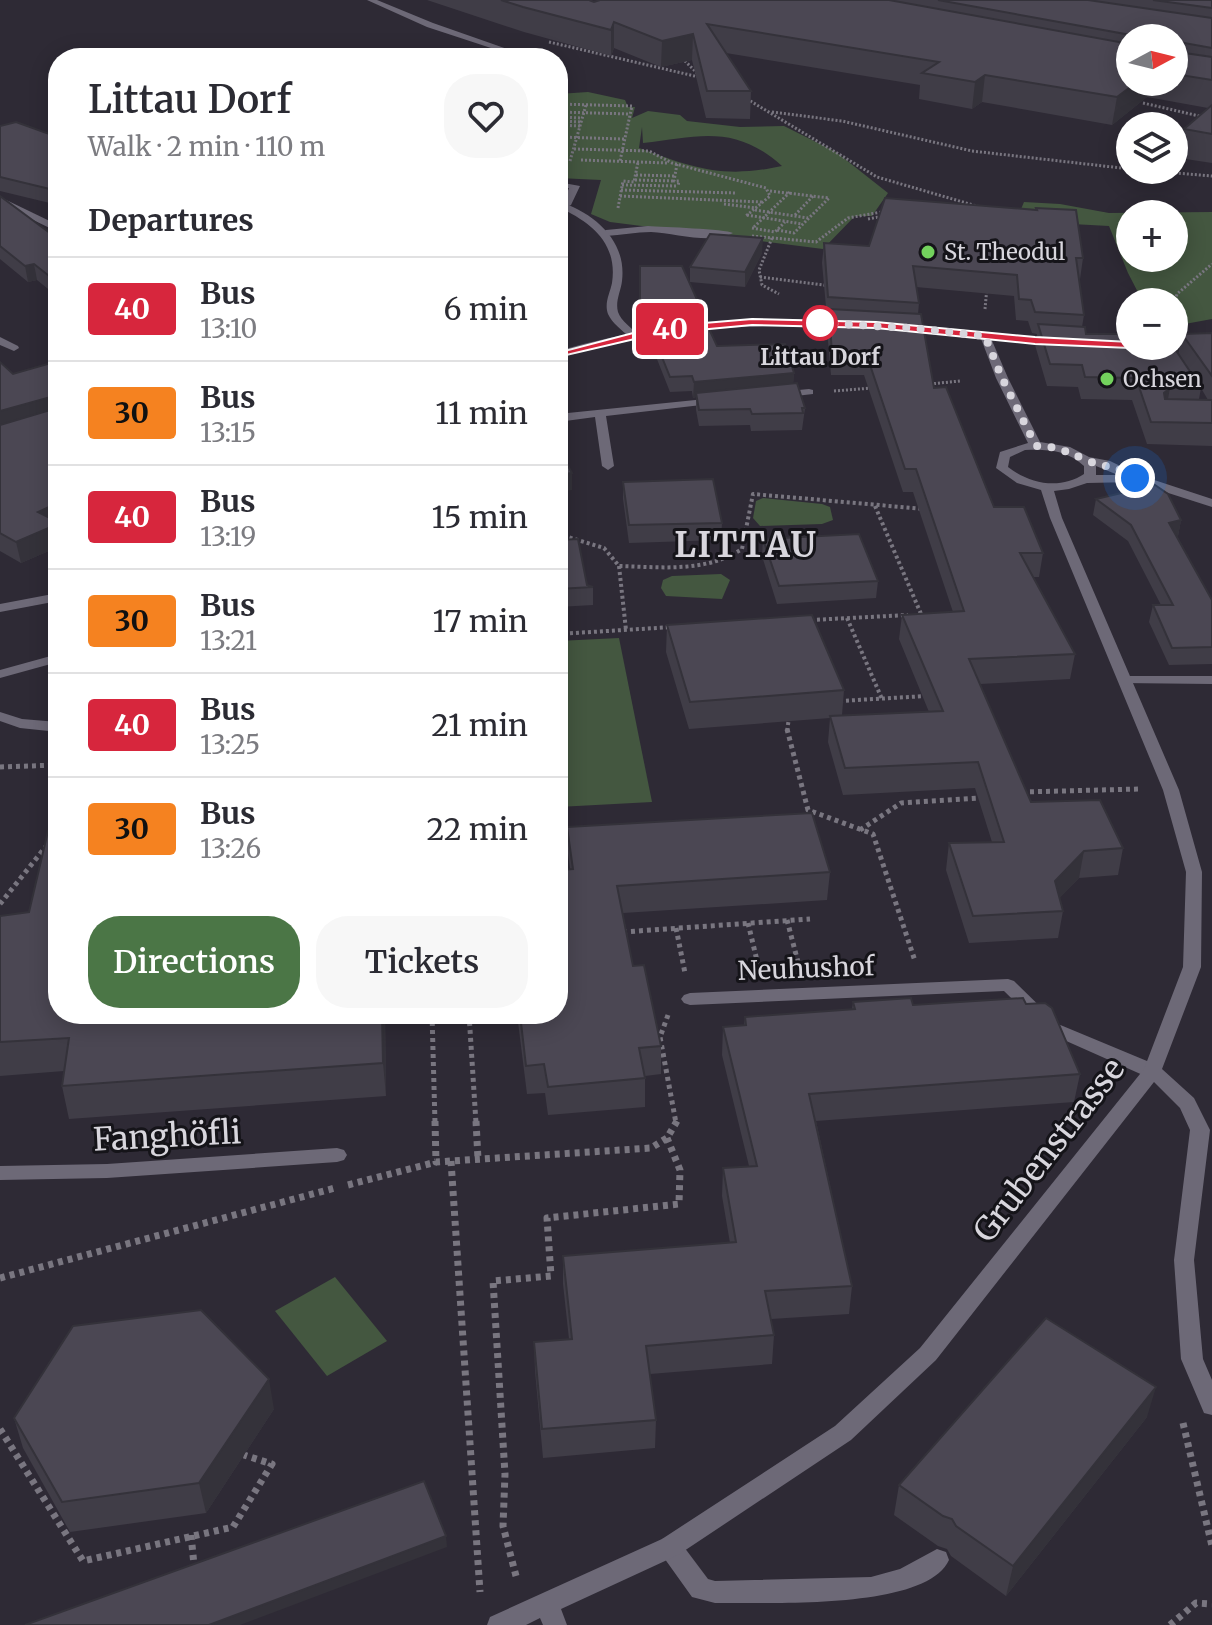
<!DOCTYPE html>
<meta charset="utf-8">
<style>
body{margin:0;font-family:Merriweather,serif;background:#f7f7f7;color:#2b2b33;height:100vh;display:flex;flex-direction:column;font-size:30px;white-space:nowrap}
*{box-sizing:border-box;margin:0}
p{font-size:26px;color:#7c7c81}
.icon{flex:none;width:44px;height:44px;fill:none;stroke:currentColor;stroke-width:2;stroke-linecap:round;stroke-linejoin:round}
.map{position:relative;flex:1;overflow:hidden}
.drawer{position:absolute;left:48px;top:48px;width:520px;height:976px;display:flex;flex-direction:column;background:#fff;border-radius:32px;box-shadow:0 4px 20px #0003}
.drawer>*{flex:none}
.badge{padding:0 16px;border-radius:6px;font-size:28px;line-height:52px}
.needle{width:52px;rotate:83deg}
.controls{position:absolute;left:1116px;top:24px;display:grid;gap:16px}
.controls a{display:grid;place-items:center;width:72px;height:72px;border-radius:50%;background:#fff;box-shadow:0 4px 20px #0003;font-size:40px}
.you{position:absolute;width:40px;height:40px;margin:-20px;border:6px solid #fff;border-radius:50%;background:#1a73e8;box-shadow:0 0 0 12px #1a73e833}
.map>.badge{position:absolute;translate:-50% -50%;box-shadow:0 0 0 4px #fff}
h2{padding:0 40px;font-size:30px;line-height:72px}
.round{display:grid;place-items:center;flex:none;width:84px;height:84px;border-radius:32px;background:#f7f7f7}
.overview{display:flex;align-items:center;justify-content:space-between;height:136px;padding:0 40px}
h1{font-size:38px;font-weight:600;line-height:60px}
.button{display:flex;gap:16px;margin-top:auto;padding:16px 40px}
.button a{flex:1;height:92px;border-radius:32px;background:#4b7646;color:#fff;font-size:32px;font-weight:600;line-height:92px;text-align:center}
.button a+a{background:#f7f7f7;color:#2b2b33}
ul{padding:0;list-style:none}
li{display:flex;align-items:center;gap:24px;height:104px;padding:0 40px;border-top:2px solid #e1e1e2}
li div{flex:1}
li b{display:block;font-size:30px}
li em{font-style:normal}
li .badge{min-width:88px;font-weight:700;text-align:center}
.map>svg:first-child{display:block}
.green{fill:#445740;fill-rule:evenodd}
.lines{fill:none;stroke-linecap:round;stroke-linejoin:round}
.path-far3{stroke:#797680;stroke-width:3;stroke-dasharray:2 2;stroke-linecap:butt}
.path-far2{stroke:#797680;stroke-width:4;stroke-dasharray:3 3;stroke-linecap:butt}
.path-far1{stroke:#797680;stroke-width:5;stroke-dasharray:4 4;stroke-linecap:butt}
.path{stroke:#797680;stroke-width:7;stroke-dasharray:5 5;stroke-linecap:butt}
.service{fill:#6d6977;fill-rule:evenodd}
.minor{fill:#6d6977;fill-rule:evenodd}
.tertiary{fill:#6d6977;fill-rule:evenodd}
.wall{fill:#403d47;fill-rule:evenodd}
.shaded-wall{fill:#34323a}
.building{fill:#4b4753;stroke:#34323a;stroke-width:2}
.line{fill:#d7263d;stroke:#fff;stroke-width:2}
.walk{stroke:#d8d6dd;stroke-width:8;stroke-dasharray:0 14.4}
.poi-dot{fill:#73d25d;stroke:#151419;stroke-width:3}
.stop-dot{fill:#fff;stroke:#d7263d;stroke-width:4}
.labels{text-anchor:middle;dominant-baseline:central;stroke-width:6;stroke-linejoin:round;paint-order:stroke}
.far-poi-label{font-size:22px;fill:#d8d6dd;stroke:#151419;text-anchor:start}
.far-stop-label{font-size:22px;font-weight:bold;fill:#d8d6dd;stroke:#151419}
.street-label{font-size:26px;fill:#d8d6dd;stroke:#151419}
.near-street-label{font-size:32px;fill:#d8d6dd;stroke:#151419}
.district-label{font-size:34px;font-weight:bold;letter-spacing:2px;fill:#d8d6dd;stroke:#151419}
</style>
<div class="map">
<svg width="1212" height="1625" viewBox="0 0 1212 1625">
<rect width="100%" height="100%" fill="#2e2a35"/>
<g class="green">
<path d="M 588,92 L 625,100 L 628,107 L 635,107 L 632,118 L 648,111 L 680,115 L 687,121 L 740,127 L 784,126 L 836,152 L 888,193 L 872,216 L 855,216 L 823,249 L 610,222 L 591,214 L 601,180 L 558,178 L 558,94 ZM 642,127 L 643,143 C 700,136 735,124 782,166 C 723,179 694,168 639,148 Z"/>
<path d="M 1024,202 L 1060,204 L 1109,213 L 1212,212 L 1212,319 L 1174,326 L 1174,302 L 1143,302 L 1128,273 L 1109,226 L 1016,221 ZM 1130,214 L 1174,214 L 1174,258 L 1130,258 Z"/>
<path d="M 763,498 L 822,504 L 830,507 L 833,520 L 822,524 L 760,526 L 753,518 L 756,501 Z"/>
<path d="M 721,574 L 730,580 L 722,599 L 666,596 L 661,588 L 663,580 L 672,576 Z"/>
<path d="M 619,638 L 652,802 L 558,807 L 558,641 Z"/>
<path d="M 335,1277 L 387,1341 L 327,1376 L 275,1311 Z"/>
</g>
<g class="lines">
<g class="path-far3">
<path d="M 549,42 L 703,78"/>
<path d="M 682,58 L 698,74"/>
<path d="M 747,99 L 877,177 L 980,207"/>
<path d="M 1143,103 L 1212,119"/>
<path d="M 558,104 L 632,106 L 620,161"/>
<path d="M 558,112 L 630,114"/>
<path d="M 772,112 L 842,121 L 972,151 L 1130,169"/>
<path d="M 558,117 L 582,118"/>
<path d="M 558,121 L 581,122"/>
<path d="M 558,125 L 580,126"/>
<path d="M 558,137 L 624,139"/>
<path d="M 574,149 L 649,151 L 672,163 L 766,188 L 770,196 L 746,216"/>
<path d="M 581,160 L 667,163"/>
<path d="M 570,161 L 586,105"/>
<path d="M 677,164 L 674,181 L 679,181 L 678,186"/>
<path d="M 1139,170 L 1212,176"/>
<path d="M 636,175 L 675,176"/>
<path d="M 635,180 L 674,181"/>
<path d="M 622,185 L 678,186"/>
<path d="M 621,190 L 737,193"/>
<path d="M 770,191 L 829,198 L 794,233 L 777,230"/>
<path d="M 620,196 L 762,202"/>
<path d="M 724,204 L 755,208"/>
<path d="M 618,208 L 623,181 L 634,182 L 638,162"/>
<path d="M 755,210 L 808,218"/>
<path d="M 747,215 L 802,224"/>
<path d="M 795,215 L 814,195"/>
<path d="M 868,219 L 884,216"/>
<path d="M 754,227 L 790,192"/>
<path d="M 752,228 L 775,232 L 785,222"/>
<path d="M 752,236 L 816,242 L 848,218 L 887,211"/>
<path d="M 772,238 L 759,270 L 762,285 L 779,294"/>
<path d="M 760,277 L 831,286"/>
<path d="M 1174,304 L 1177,294 L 1212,264"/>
<path d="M 985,309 L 987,287"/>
<path d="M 930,384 L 960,381"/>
<path d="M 834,391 L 872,388"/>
</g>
<g class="path-far2">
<path d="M 875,506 L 921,614"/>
<path d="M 558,534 L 604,548 L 619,566 C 661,567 705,573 742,549 L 753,494 L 924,509"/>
<path d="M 619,566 L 626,630"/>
<path d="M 847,618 L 882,699"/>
<path d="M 811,620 L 908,615"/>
<path d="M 558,634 L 673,627"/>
<path d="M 840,701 L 926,696"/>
<path d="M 787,731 L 789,718"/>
</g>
<g class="path-far1">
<path d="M 787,729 L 808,810 L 873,834 L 915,961"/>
<path d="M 0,767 L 58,765"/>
<path d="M 1022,792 L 1140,789"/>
<path d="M 860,830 L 901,803 L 981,798"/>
<path d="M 0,904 L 47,845"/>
<path d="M 787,920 L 799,966"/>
<path d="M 748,923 L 759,969"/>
<path d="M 676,928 L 685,973"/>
<path d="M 623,932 L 810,919"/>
<path d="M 432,1014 L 435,1123"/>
<path d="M 469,1014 L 476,1123"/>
<path d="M 668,1015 L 660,1037 L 676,1123"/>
</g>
<g class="path">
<path d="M 435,1121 L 436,1162 L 651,1148 L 667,1138 L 677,1121"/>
<path d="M 476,1121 L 478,1159"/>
<path d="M 451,1161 L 480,1592"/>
<path d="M 348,1185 L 436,1162"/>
<path d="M 0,1278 L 335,1188"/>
<path d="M 1183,1423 L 1212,1546"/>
<path d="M 0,1429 L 83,1561 L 233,1527 L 272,1464 L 244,1455"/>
<path d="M 191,1535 L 194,1565"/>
<path d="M 516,1576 L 503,1526 L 505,1474 L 493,1281 L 551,1276 L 547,1218 L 679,1204 L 680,1170 L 667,1138"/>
<path d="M 1170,1625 L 1196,1603 L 1212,1604"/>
</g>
<g class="service">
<path d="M 558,182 L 580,186 L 571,205 L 562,209 L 558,205 L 564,201 L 569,188 L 558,188 Z"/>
<path d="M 648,226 C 663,227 725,229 733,233 C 712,245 675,233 651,232 C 636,232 621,235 606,236 L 601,233 L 606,230 Z"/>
<path d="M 0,337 L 18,346 L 19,348 L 14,351 L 0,345 Z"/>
<path d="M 809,389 L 813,390 L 813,394 L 778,398 L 772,395 L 778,392 Z"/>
<path d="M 715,398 L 721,401 L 719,403 L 606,416 L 614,466 L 608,470 L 602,466 L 595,417 L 558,422 L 558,414 Z"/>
<path d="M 1126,676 L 1212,676 L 1212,684 L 1121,683 L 1119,680 L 1121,677 Z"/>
<path d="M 0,712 L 22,719 L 58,722 L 58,732 L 20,728 L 0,721 Z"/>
<path d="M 1008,979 L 1014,981 L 1058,1024 L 1159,1066 L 1161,1071 L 1159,1076 L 1145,1076 L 1046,1032 L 1004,991 L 690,1005 L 684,1003 L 681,999 L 684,995 L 690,993 Z"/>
<path d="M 670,1536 L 678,1539 L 708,1579 L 715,1581 L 871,1577 L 900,1569 L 937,1549 L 946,1552 L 949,1560 C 926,1611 765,1602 715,1603 L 692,1597 L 662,1555 L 658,1547 L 662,1539 Z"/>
</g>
<g class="minor">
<path d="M 367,0 L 377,0 L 433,23 L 533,58 L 521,58 L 427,27 Z"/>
<path d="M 0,197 L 58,225 L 58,232 L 0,204 Z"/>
<path d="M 558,201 C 594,213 627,240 622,281 C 621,291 615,301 618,312 C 621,321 632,328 638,335 L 637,337 L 629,337 C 622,330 612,323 608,314 C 604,303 610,293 612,283 C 618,243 591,222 558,207 Z"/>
<path d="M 981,334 L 990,336 L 1008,378 L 1040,442 L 1070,447 L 1089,457 L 1110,461 L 1139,475 L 1212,499 L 1212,507 L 1134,482 L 1087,483 L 1069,489 L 1054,491 L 1062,518 L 1179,790 L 1202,872 L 1201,967 L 1162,1069 L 1194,1098 L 1210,1130 L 1194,1260 L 1203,1359 L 1212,1380 L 1212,1415 L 1204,1413 L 1181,1359 L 1174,1260 L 1190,1130 L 1180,1108 L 1154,1082 L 936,1360 L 851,1440 L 678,1555 L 561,1609 L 567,1625 L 543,1625 L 540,1618 L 526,1625 L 487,1625 L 490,1617 L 662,1539 L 835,1426 L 920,1348 L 1144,1069 L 1183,967 L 1186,872 L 1163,790 L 1050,518 L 1041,490 L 1017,483 L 996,468 L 1000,452 L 1028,443 L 996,378 L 980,336 ZM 1025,450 C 1047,449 1067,450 1084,466 L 1084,474 C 1060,490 1030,484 1008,467 L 1010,457 ZM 1096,466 L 1118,475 L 1096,475 Z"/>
<path d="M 58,654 L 58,662 L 0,678 L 0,670 Z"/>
<path d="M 337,1148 L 344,1150 L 347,1155 L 344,1160 L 337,1162 L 107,1178 L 0,1180 L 0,1166 L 107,1164 Z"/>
</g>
<g class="tertiary">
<path d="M 775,319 L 849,321 L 854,324 L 849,327 C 776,325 702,325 629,339 C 605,344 582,351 558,357 L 558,351 C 630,330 701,321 775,319 Z"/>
<path d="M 904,324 L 1056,339 L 1061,342 L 1056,345 L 900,329 L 899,327 Z"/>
<path d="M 1212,340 L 1212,346 L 1174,348 L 1169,346 L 1174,346 L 1174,342 Z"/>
<path d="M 58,593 L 58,601 L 0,612 L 0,604 Z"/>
</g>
</g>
<g class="wall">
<path d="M 427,0 L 589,0 L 594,2 L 600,0 L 1212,0 L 1212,163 L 1179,158 L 1184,129 L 1208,108 L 1147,97 L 1112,125 L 982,102 L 972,109 L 919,99 L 920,85 L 726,53 L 751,91 L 750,119 L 706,118 L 692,60 L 661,67 L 614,48 L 611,56 L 524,32 ZM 1130,38 L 1174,38 L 1174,82 L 1130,82 Z"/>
<path d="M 0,126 L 52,135 L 58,134 L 58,205 L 0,191 Z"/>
<path d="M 0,196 L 58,239 L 58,297 L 37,280 L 28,282 L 0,259 Z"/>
<path d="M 824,243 L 869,246 L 1083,258 L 1080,279 L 1079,279 L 1084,315 L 1082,327 L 1086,334 L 1178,355 L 1182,334 L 1212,333 L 1212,446 L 1147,444 L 1132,400 L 1081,399 L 1078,387 L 1047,386 L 1035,345 L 1037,334 L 1032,333 L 1028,321 L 1016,320 L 1014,296 L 916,287 L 919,303 L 918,314 L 934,388 L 994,507 L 1043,553 L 1039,577 L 1033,577 L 1075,654 L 1070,679 L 980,684 L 1031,802 L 1123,848 L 1118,875 L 1079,878 L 1059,898 L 1063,911 L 1058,938 L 969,943 L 946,870 L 949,843 L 992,842 L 975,788 L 843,795 L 828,742 L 830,718 L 689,729 L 666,652 L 667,625 L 844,690 L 842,715 L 929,712 L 899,639 L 902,615 L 953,612 L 913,492 L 903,492 L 864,375 L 831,375 L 827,330 L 828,319 L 827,318 L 822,263 ZM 1201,388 L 1208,400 L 1199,399 Z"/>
<path d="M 762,253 L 745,287 L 690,282 L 690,267 Z"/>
<path d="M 640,266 L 699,304 L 698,318 L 717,346 L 794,373 L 793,383 L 805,408 L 802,430 L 751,431 L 750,425 L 699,426 L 696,410 L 696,397 L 693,398 L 692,391 L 670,392 L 649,339 L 649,326 L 644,327 L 640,317 Z"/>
<path d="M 58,361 L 58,547 L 21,563 L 0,551 L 0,362 L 13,374 Z"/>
<path d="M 623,482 L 722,523 L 721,540 L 629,543 L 623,499 Z"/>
<path d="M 1096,499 L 1181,520 L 1178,536 L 1177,536 L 1212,600 L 1212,664 L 1169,665 L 1149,622 L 1153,605 L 1161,605 L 1128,541 L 1093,515 Z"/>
<path d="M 763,539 L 878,581 L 876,598 L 777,604 L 762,556 Z"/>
<path d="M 558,540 L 587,585 L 593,587 L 593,605 L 558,607 Z"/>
<path d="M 567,827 L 830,872 L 827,900 L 623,913 L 633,966 L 661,1046 L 661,1074 L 645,1076 L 645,1107 L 548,1115 L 545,1093 L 527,1094 L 517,1014 L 558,1014 L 570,869 L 568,854 Z"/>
<path d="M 0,916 L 58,1014 L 385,1014 L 386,1096 L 69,1119 L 62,1086 L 64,1071 L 0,1076 Z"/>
<path d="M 853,1002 L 913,1005 L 1026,1004 L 1080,1074 L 1074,1102 L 816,1121 L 852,1286 L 849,1314 L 771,1319 L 774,1335 L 772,1364 L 650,1374 L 656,1420 L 655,1448 L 543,1458 L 535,1371 L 534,1342 L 569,1339 L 563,1284 L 563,1256 L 730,1243 L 722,1196 L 723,1168 L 749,1166 L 722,1055 L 723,1027 L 744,1025 L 745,1017 L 852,1009 Z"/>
<path d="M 274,1409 L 206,1513 L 70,1532 L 23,1448 L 14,1418 Z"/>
<path d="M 1147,1417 L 1006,1596 L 951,1556 L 947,1549 L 938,1546 L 894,1515 L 899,1485 Z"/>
</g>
<g class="shaded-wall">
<path d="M 614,22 L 614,48 L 611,56 L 611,30 Z"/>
<path d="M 693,34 L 692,60 L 661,67 L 662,41 Z"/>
<path d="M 985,75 L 982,102 L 972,109 L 975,82 Z"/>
<path d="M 1137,82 L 1150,82 L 1147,97 L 1112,125 L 1117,97 Z"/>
<path d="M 763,238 L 762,253 L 745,287 L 745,272 Z"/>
<path d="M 34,264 L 37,280 L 28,282 L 25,266 Z"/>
<path d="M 699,304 L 698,319 L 644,327 L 644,312 Z"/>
<path d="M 794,373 L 793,388 L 696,393 L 696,397 L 693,398 L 694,382 Z"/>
<path d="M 1170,388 L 1166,410 L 1164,393 Z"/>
<path d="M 54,396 L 57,415 L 0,432 L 0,411 Z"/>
<path d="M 572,473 L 572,490 L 558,492 L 558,475 Z"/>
<path d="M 58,503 L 58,547 L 21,563 L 16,542 L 38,512 Z"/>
<path d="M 1181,520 L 1178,536 L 1166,539 L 1169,523 Z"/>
<path d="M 1084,851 L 1079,878 L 1050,908 L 1055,881 Z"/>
<path d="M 382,1014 L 385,1014 L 386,1096 L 383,1063 Z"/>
<path d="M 269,1379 L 274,1409 L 206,1513 L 199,1483 Z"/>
<path d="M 1156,1387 L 1147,1417 L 1006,1596 L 1013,1566 Z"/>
<path d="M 446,1536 L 447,1547 L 240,1625 L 209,1625 Z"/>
</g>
<g class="building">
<path d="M 501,0 L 589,0 L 594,2 L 600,0 L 889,0 L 1130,44 L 1130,82 L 1137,82 L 1117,97 L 985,75 L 975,82 L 922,73 L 939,62 L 707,24 L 751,91 L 707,91 L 693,34 L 662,41 L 614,22 L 611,30 L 523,7 Z"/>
<path d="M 938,0 L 1088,0 L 1212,18 L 1212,48 L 1179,42 L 1175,45 L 1178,52 L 1212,57 L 1212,80 L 1174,74 L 1174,38 L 1137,38 L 1136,36 Z"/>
<path d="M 1153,0 L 1212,0 L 1212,8 Z"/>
<path d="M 1212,105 L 1212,134 L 1184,129 Z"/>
<path d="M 16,122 L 52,135 L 58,134 L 58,191 L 0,177 L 0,126 Z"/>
<path d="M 0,196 L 58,239 L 58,283 L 34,264 L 25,266 L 0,246 Z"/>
<path d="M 885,198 L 1037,210 L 1036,208 L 1076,210 L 1083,258 L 1076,258 L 1084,315 L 1035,312 L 1031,300 L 1019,299 L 1017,275 L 913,266 L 919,303 L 828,297 L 824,243 L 869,246 Z"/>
<path d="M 710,234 L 763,238 L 745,272 L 690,267 Z"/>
<path d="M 640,266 L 682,266 L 699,304 L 644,312 L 640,301 Z"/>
<path d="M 829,309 L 921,314 L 934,388 L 946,387 L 994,507 L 1024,507 L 1043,553 L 1020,553 L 1075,654 L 969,659 L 1031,802 L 1100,800 L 1123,848 L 1084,851 L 1055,881 L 1063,911 L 973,916 L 949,843 L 1004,842 L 978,762 L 845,768 L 830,716 L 943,711 L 902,615 L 964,611 L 916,469 L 905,469 L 866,353 L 832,354 Z"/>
<path d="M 704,318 L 717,346 L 785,344 L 794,373 L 694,382 L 692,376 L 670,377 L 649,325 Z"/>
<path d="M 1038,324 L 1085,327 L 1086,334 L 1130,334 L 1130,346 L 1173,346 L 1201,388 L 1170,388 L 1164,393 L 1165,399 L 1212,400 L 1212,423 L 1151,422 L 1136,378 L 1085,377 L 1082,365 L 1050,364 Z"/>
<path d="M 1212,333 L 1212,376 L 1182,334 Z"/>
<path d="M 58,361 L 58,503 L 38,512 L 58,522 L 58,524 L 16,542 L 0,533 L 0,425 L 57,408 L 57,398 L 54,396 L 0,411 L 0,362 L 13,374 Z"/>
<path d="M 797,383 L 805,408 L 802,408 L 803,413 L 752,414 L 750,409 L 699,410 L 696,393 Z"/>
<path d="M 558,448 L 572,473 L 558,475 Z"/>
<path d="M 713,479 L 722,523 L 629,525 L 623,482 Z"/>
<path d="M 1155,485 L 1168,494 L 1181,520 L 1169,523 L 1212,600 L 1212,647 L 1172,648 L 1153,605 L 1173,605 L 1131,525 L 1096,499 Z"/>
<path d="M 859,534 L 878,581 L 779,586 L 763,539 Z"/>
<path d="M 578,539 L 587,585 L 593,587 L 558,589 L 558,540 Z"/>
<path d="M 812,615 L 844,690 L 690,702 L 667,625 Z"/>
<path d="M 812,813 L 830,872 L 617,886 L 633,966 L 644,965 L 661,1046 L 639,1048 L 645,1078 L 548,1087 L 544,1064 L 526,1066 L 520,1014 L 558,1014 L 558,870 L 573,869 L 567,827 Z"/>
<path d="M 48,831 L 58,831 L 58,1014 L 382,1014 L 383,1063 L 62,1086 L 69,1038 L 0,1042 L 0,916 L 29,912 Z"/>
<path d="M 911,998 L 913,1005 L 1023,998 L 1026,1004 L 1045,1003 L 1052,1008 L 1080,1074 L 809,1094 L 852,1286 L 765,1291 L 774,1335 L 646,1346 L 656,1420 L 542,1429 L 534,1342 L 572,1339 L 563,1256 L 736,1242 L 723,1168 L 757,1166 L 723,1027 L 746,1025 L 745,1017 L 855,1009 L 853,1002 Z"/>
<path d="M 201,1310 L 269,1379 L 199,1483 L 62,1502 L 14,1418 L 73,1326 Z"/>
<path d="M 1046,1318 L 1156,1387 L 1013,1566 L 956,1526 L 952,1519 L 943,1516 L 899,1485 Z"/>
<path d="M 424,1481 L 446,1536 L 209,1625 L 25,1625 Z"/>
</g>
<path class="line" d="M 752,319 L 876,322 L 1035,337 L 1130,342 L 1135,345 L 1130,348 L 1035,344 L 876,328 L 752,325 L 656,334 L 558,357 L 553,354 L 656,327 Z"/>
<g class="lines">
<path class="walk" d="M 820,323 L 912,328 L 985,336 L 1002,378 L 1036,446 C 1056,446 1068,452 1086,460 C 1102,467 1119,466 1135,478"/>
</g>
<g class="poi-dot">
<circle cx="928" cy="252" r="8"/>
<circle cx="1107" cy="379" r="8"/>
</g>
<circle class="stop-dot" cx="820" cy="323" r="16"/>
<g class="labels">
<g class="far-poi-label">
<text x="944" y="252">St. Theodul</text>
<text x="1123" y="379">Ochsen</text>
</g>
<g class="far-stop-label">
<text x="820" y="357">Littau Dorf</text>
</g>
<g class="street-label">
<text transform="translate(806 968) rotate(-2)">Neuhushof</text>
</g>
<g class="near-street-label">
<text transform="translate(167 1136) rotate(-3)">Fanghöfli</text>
<text transform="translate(1049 1150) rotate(-52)">Grubenstrasse</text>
</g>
<g class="district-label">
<text x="746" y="545">LITTAU</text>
</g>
</g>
</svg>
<div class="controls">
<a><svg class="needle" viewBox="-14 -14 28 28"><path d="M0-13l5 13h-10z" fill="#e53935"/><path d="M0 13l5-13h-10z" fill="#7c7c81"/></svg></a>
<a><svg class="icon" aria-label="layers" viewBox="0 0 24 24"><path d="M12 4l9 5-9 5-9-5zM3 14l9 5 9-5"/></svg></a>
<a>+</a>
<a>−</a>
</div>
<div class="you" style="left:1135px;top:478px"></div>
<b class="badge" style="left:670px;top:329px;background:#d7263d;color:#fff">40</b>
<section class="drawer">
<div class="overview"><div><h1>Littau Dorf</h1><p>Walk · 2 min · 110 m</p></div><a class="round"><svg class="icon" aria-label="heart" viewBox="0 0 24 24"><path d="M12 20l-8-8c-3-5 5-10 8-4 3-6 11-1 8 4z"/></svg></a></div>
<h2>Departures</h2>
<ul>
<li><span class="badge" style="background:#d7263d;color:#fff">40</span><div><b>Bus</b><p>13:10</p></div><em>6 min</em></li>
<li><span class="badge" style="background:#f58220;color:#111">30</span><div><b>Bus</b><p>13:15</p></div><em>11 min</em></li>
<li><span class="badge" style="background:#d7263d;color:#fff">40</span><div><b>Bus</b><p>13:19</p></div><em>15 min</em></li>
<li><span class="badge" style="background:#f58220;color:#111">30</span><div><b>Bus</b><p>13:21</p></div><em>17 min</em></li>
<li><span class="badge" style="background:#d7263d;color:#fff">40</span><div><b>Bus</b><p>13:25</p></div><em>21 min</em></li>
<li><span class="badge" style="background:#f58220;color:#111">30</span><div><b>Bus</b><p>13:26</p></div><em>22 min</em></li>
</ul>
<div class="button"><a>Directions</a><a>Tickets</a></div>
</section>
</div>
